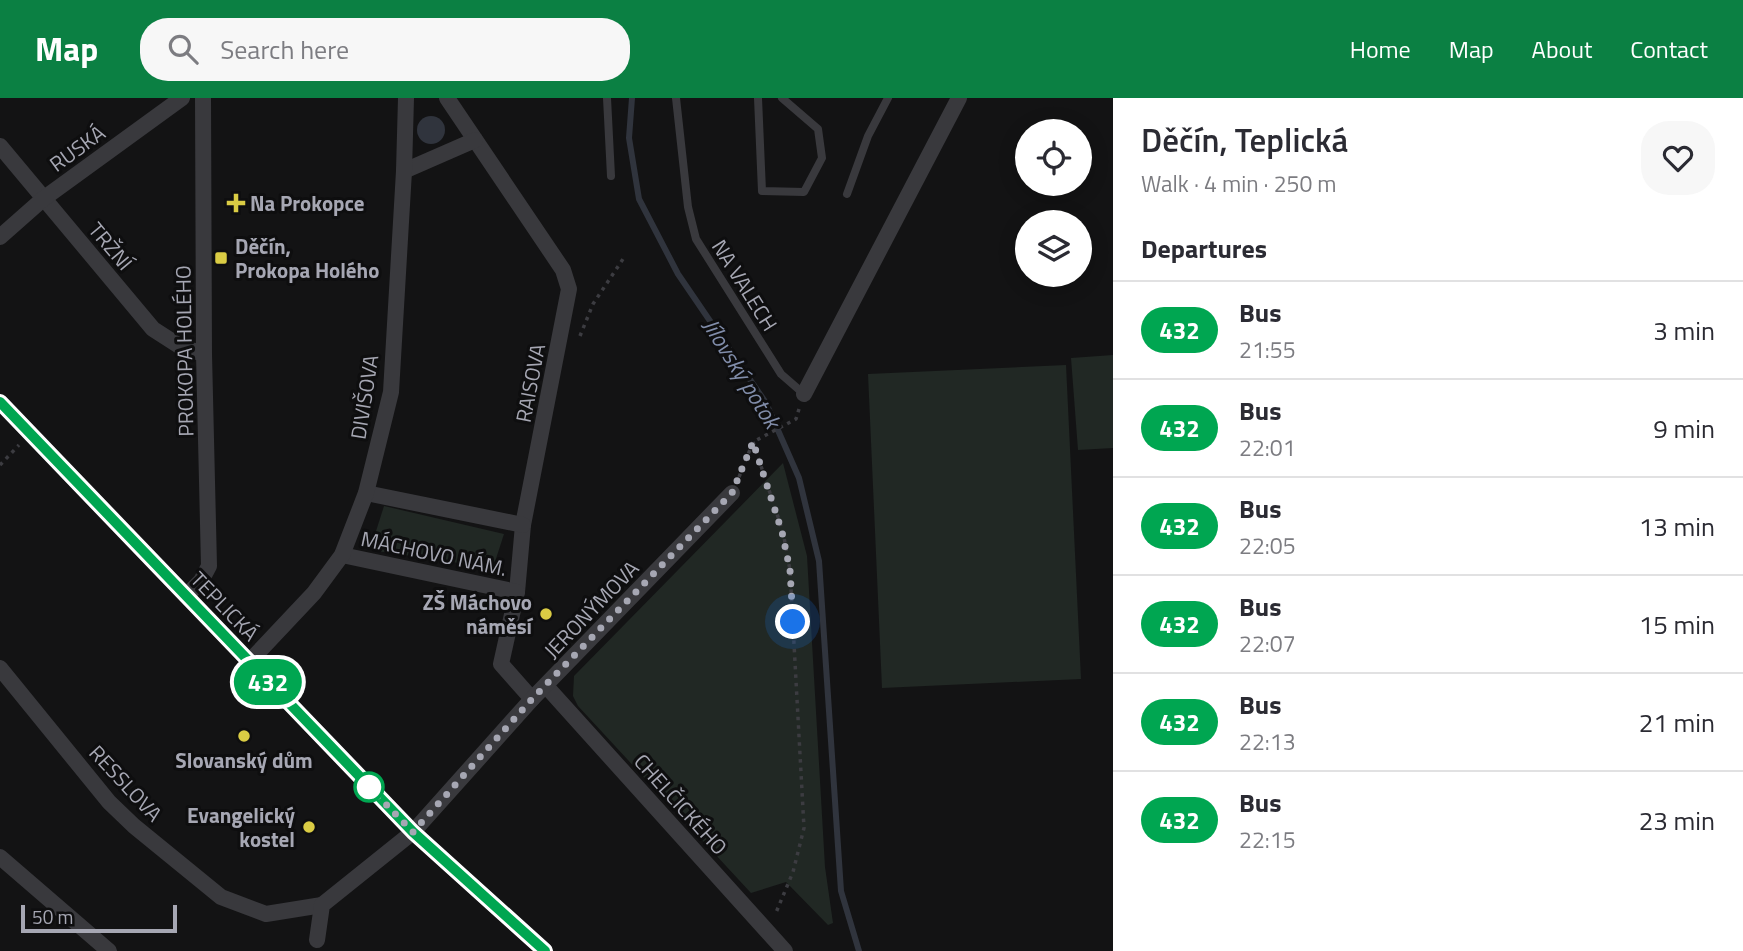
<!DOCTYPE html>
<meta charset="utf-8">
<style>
body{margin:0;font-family:"Titillium Web",sans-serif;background:#f7f7f7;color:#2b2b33;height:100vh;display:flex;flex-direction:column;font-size:26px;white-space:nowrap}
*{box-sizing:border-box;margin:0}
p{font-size:23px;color:#7c7c81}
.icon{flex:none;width:38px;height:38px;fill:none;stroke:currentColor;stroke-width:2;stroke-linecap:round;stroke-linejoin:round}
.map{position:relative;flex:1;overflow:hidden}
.drawer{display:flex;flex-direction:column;background:#fff;width:630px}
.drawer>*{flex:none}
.badge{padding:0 14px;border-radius:23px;font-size:24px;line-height:46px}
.controls{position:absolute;left:1015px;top:21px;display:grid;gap:14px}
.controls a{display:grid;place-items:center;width:77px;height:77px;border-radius:50%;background:#fff;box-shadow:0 4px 18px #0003;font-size:35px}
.scale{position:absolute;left:21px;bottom:18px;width:156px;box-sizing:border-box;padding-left:7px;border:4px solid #a6a7b3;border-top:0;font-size:19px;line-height:24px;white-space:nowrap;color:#a6a7b3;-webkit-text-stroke:5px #0e0e0f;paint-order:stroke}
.you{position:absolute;width:35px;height:35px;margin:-18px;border:5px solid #fff;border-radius:50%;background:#1a73e8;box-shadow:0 0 0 10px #1a73e833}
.map>.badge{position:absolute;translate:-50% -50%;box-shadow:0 0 0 4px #fff}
h2{padding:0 28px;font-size:26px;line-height:63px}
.round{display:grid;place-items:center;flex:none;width:74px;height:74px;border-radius:28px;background:#f7f7f7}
.head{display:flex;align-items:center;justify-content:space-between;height:119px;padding:0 28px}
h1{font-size:33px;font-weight:600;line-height:52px}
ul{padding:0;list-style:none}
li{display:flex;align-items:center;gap:21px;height:98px;padding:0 28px;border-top:2px solid #e1e1e2}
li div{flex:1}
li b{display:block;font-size:26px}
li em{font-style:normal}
li .badge{min-width:77px;font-weight:700;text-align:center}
header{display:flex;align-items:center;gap:42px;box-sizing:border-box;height:98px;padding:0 35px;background:#0b8043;color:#fff}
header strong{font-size:33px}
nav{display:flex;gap:38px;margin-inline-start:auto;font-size:24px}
.search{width:490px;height:63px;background:#f7f7f7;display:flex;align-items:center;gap:18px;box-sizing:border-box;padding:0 24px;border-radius:28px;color:#7c7c81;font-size:26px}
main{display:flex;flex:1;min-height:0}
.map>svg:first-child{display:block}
.green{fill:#212824}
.water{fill:#30343d}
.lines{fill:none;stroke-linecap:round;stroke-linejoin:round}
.stream{stroke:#30343d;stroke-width:6}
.path{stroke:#3c3c41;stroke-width:3.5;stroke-dasharray:3.5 5;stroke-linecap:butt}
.service{stroke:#39393d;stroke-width:8}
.minor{stroke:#39393d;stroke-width:16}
.line-casing{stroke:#fff;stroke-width:16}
.line{stroke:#00a651;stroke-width:10}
.walk{stroke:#a6a7b3;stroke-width:7;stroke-dasharray:0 12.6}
.poi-dot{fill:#dacc44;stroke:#0e0e0f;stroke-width:2.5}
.stop-dot{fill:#fff;stroke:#00a651;stroke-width:3.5}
.labels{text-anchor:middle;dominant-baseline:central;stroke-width:6;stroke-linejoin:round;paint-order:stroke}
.street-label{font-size:21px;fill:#a6a7b3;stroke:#0e0e0f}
.poi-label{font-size:21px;font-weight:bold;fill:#a6a7b3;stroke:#0e0e0f;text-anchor:start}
.water-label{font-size:23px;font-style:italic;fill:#818daa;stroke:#0e0e0f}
</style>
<header>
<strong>Map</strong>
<div class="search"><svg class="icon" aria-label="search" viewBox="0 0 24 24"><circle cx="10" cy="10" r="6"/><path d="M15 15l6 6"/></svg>Search here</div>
<nav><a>Home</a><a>Map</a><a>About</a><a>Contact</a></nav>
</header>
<main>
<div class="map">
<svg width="1113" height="853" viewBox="0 0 1113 853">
<rect width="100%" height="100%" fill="#131314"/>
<g class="green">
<path d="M 1113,257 L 1113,350 L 1078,352 L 1071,260 Z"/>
<path d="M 1066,267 L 1081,581 L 882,590 L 868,276 Z"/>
<path d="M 783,365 L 807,458 L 825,769 L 833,825 L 828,827 L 786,784 L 751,795 L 578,608 L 573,598 L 574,578 Z"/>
<path d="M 384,408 L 504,436 L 493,470 L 370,452 Z"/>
</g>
<circle class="water" cx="431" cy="32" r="14"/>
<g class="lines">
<path class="stream" d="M 632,0 L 629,40 L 639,101 L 678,176 L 766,305 L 799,380 L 819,463 L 841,793 L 859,853"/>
<g class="path">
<path d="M 580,238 L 593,206 L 623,161"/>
<path d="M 753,344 L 783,434 L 790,472 L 804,730 L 793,774 L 775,817"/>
<path d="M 0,367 L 19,347"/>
<path d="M 739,379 L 753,344 L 796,321 L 799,311"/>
</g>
<g class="service">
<path d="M 607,0 L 611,78"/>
<path d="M 676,0 L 688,109 L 696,141 L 781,276 L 804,296"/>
<path d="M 758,0 L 762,93 L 804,94 L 822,60 L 818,31 L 782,0"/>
<path d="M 847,96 L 868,38 L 888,0"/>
</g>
<g class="minor">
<path d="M 447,0 L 563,172 L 569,191 L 523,427 L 517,494 L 501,566 L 532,601"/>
<path d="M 0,48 L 153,231 L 181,249 L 204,256"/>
<path d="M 404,73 L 475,42"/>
<path d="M 0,139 L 43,101 L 182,0"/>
<path d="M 804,296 L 959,0"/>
<path d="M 0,304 L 413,734 L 545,853"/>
<path d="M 366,395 L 523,427"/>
<path d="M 342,457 L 517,494"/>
<path d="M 186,498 L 201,483 L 209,468 L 204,256 L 203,0"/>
<path d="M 249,564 L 314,495 L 342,457 L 366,395 L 391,294 L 404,73 L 406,0"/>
<path d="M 0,570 L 109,704 L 134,728 L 221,799 L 266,816 L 322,807"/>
<path d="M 546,588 L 785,853"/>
<path d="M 0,759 L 109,853"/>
<path d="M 317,842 L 322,807 L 413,734 L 532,601 L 732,395"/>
</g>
</g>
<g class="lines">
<defs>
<path id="line" d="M 0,304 L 413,734 L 545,853"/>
</defs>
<use href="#line" class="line-casing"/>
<use href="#line" class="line"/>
<path class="walk" d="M 369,689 L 413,734 L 532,601 L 732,395 L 753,344 L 782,434 L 790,472 L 793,524"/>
</g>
<g class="poi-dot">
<path d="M232.5 94.5h7v7h7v7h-7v7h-7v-7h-7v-7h7z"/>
<rect x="214" y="153" width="14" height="14" rx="3.5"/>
<circle cx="546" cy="516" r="7"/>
<circle cx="244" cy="638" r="7"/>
<circle cx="309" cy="729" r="7"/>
</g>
<circle class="stop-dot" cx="369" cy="689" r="14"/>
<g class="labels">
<g class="street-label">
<text transform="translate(77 50) rotate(-36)">RUSKÁ</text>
<text transform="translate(111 148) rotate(50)">TRŽNÍ</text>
<text transform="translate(745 187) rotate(58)">NA VALECH</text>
<text transform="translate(184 253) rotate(-91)">PROKOPA HOLÉHO</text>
<text transform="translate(530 285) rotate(-79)">RAISOVA</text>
<text transform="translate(364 299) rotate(-81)">DIVIŠOVA</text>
<text transform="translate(434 455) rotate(12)">MÁCHOVO NÁM.</text>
<text transform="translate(225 508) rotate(46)">TEPLICKÁ</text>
<text transform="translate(591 511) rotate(-46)">JERONÝMOVA</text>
<text transform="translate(126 685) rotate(47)">RESSLOVA</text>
<text transform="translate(681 706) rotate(48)">CHELČICKÉHO</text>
</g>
<g class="poi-label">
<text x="250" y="105">Na Prokopce</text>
<text x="235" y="148">Děčín,<tspan x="235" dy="24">Prokopa Holého</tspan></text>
<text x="532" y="504" text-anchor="end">ZŠ Máchovo<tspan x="532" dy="24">náměsí</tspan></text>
<text x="244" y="662" text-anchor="middle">Slovanský dům</text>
<text x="295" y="717" text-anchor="end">Evangelický<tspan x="295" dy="24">kostel</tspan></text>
</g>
<g class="water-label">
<text transform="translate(742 275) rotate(58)">Jílovský potok</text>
</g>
</g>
</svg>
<div class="controls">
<a><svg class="icon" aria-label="locate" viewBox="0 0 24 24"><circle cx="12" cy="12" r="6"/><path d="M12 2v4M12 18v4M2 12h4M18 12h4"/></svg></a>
<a><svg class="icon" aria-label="layers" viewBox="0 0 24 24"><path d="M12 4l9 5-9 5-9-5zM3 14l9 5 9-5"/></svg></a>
</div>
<div class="scale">50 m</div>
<div class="you" style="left:793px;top:524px"></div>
<b class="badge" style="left:268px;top:584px;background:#00a651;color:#fff">432</b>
</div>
<section class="drawer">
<div class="head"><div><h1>Děčín, Teplická</h1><p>Walk · 4 min · 250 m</p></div><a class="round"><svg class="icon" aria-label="heart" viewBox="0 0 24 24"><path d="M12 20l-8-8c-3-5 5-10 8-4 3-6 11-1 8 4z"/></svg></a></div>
<h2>Departures</h2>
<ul>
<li><span class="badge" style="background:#00a651;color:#fff">432</span><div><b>Bus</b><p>21:55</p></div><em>3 min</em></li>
<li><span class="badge" style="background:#00a651;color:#fff">432</span><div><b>Bus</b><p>22:01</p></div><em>9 min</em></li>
<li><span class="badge" style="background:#00a651;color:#fff">432</span><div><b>Bus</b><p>22:05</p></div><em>13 min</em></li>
<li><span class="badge" style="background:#00a651;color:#fff">432</span><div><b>Bus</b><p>22:07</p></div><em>15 min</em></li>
<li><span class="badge" style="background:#00a651;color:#fff">432</span><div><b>Bus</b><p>22:13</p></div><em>21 min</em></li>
<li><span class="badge" style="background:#00a651;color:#fff">432</span><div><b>Bus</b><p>22:15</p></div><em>23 min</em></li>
</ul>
</section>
</main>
